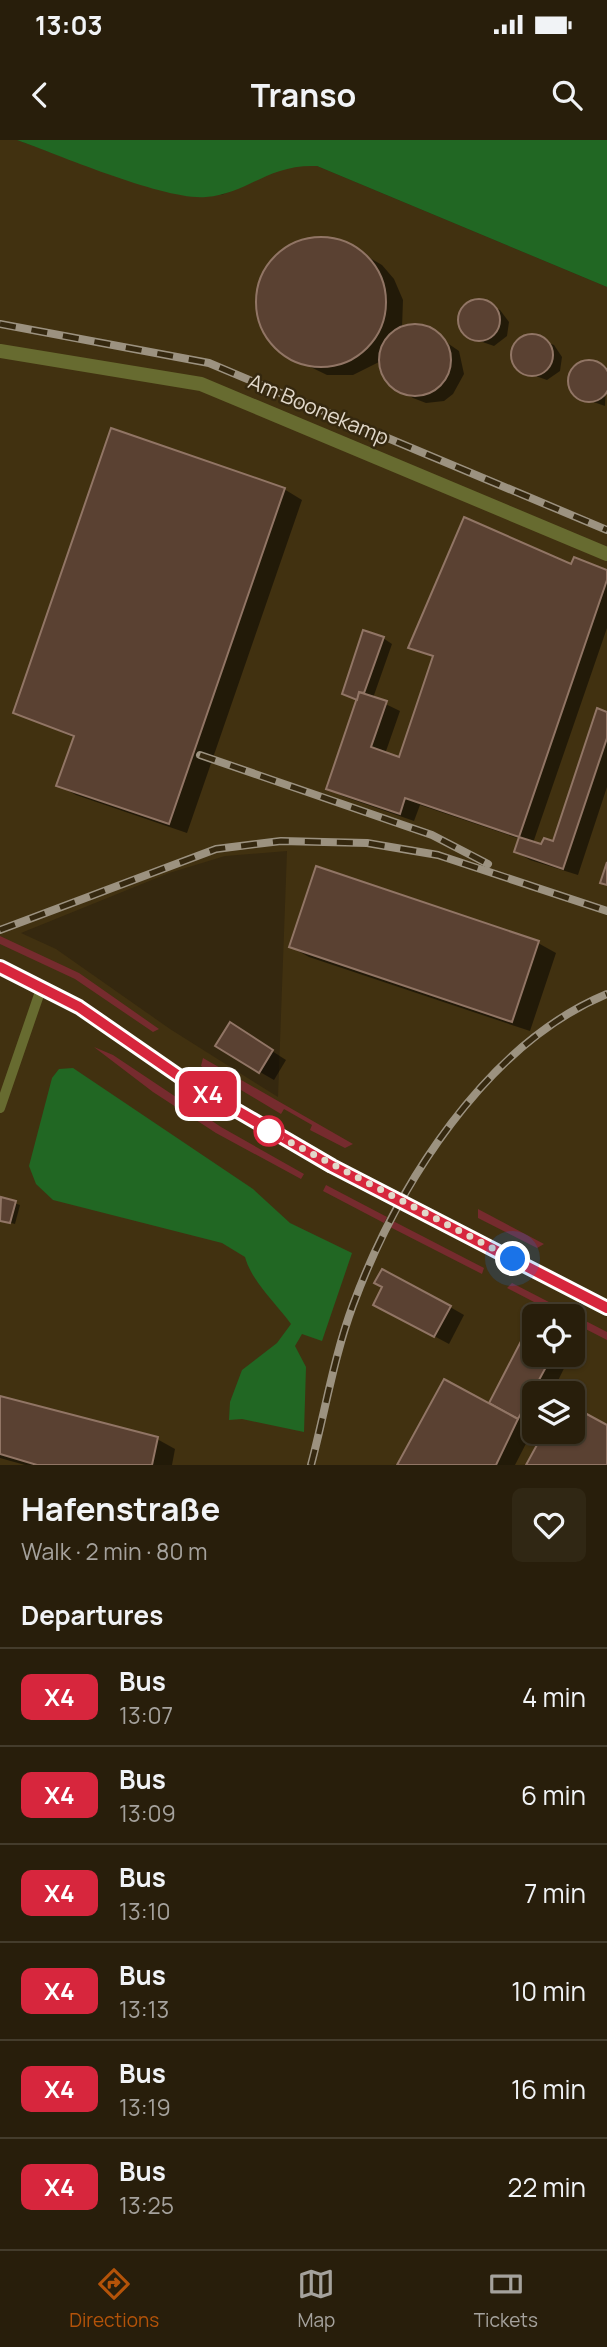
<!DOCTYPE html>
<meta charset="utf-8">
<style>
body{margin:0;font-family:Manrope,sans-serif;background:#302714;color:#f1f3f6;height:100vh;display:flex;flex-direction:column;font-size:26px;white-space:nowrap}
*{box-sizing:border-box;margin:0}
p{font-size:23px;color:#a5a29d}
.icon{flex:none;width:38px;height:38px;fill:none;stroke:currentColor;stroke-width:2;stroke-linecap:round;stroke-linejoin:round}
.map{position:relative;height:1325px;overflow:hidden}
.sheet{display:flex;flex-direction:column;background:#281e0b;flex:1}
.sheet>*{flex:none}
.badge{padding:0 14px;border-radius:10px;font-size:24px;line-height:46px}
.fabs{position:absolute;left:522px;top:1164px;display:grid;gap:14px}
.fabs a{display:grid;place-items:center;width:63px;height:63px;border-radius:10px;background:#281e0b;box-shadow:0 2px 5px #0004,0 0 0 2px #443c2c;font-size:35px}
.you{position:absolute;width:35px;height:35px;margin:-18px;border:5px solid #fff;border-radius:50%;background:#1a73e8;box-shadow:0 0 0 10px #1a73e833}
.map>.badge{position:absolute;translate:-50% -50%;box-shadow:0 0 0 4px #fff}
h2{padding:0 21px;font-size:26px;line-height:63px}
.round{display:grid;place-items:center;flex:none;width:74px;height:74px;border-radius:10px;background:#302714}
.head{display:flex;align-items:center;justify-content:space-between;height:119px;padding:0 21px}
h1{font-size:33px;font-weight:700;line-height:52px}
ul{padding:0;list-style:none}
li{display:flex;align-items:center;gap:21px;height:98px;padding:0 21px;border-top:2px solid #443c2c}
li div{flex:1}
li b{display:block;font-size:26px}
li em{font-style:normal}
li .badge{min-width:77px;font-weight:700;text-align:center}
.status{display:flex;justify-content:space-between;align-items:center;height:49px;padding:0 35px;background:#281e0b;direction:ltr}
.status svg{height:19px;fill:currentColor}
header{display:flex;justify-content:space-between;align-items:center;height:91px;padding:0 21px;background:#281e0b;font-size:32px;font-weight:700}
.dock{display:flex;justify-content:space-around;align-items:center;height:98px;border-top:2px solid #443c2c;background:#281e0b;font-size:19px;color:#a5a29d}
.dock a{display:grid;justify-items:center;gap:4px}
.dock .current{color:#b45309}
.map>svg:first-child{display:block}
.built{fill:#413110;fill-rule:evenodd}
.green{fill:#762b2e}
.water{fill:#216723}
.shadow{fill:#0007}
.building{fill:#5a4132;stroke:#917565;stroke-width:2}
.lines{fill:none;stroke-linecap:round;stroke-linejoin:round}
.lane{stroke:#676b30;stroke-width:10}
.street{stroke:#676b30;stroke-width:14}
.secondary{stroke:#899027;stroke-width:14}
.rail-casing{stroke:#9c9280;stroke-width:8}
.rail{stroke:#35280f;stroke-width:5;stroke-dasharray:16;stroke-linecap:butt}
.line-casing{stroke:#fff;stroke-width:16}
.line{stroke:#d7263d;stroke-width:10}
.walk{stroke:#e1d8ca;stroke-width:7;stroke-dasharray:0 12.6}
.stop-dot{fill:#fff;stroke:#d7263d;stroke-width:3.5}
.labels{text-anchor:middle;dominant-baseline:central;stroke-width:5;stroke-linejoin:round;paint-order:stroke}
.street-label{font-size:21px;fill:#e1d8ca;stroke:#35280f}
</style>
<div class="status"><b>13:03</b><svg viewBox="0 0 49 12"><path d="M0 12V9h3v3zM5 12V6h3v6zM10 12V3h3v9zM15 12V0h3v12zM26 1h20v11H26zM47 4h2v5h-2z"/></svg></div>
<header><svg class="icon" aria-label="back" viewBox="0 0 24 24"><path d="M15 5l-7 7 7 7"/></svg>Transo<svg class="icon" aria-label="search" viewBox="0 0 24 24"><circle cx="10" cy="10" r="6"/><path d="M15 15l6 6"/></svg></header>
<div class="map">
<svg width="607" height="1325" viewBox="0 0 607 1325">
<rect width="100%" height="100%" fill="#35280f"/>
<path class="built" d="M 0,0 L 17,0 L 64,17 L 222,55 L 273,31 L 293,25 L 317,26 L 607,147 L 607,1325 L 0,1325 ZM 287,711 L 278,957 L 170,889 L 56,809 L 21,793 L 169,733 L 225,716 ZM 534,1176 L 572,1176 L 572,1214 L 534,1214 ZM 534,1253 L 572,1253 L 572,1292 L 534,1292 Z"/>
<g class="green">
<path d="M 0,796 L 79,833 L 159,889 L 153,892 L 75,839 L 0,804 Z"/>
<path d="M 94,907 L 113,915 L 221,987 L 304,1034 L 301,1039 L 216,993 L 153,952 Z"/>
<path d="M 203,918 L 353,1004 L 345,1008 L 310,990 L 312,985 L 284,969 L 281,974 L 201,926 Z"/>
<path d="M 326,1045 L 387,1077 L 384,1083 L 323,1051 Z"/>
<path d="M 478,1069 L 544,1104 L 537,1108 L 478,1078 Z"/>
<path d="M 393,1081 L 484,1128 L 482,1134 L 390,1087 Z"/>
<path d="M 512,1143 L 607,1192 L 607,1200 L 572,1182 L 572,1176 L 561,1176 L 507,1148 Z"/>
</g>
<g class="water">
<path d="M 17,0 L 607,0 L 607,147 L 317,26 C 267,24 248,54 206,57 C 166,61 59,15 17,0 Z"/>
<path d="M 73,928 L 253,1049 L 290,1083 L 352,1113 L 322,1201 L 302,1194 L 295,1206 L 306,1227 L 304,1292 L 242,1279 L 229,1280 L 230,1262 L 242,1230 L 277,1203 L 291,1184 C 275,1162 252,1142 245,1117 L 222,1103 L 53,1060 L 36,1044 L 29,1026 L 52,938 L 59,929 Z"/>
</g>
<g class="shadow">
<path d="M 322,98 L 344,103 L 382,125 L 394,139 L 403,160 L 402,188 L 424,187 L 459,211 L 464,234 L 453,254 L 444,261 L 426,263 L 413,258 L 387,240 L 381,221 L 353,235 L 327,235 L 292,218 L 267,195 L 259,174 L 258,156 L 270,125 L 283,111 L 303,101 Z"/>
<path d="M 476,161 L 500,170 L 509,182 L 507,196 L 494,206 L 468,197 L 460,184 L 463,169 Z"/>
<path d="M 529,196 L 554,205 L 562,217 L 560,231 L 547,240 L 521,231 L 513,218 L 516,204 Z"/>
<path d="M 586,222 L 607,228 L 605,266 L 579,257 L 570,244 L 574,230 Z"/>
<path d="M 284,349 L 302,360 L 187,693 L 76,655 L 58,645 L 75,598 L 16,573 Z"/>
<path d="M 572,427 L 607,432 L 607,488 L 533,703 L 542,706 L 555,703 L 607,573 L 607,647 L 578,735 L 530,720 L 516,712 L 520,699 L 420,665 L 414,681 L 342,656 L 328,648 L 358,561 L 344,554 L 383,498 L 392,504 L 373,558 L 400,571 L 385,614 L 400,620 L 434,518 L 411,507 Z"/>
<path d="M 538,803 L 556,813 L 530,891 L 309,817 L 291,807 Z"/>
<path d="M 244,893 L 286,920 L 274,940 L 260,932 Z"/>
<path d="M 2,1059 L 20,1065 L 15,1084 L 0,1080 Z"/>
<path d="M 450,1167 L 464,1175 L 449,1204 L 389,1172 Z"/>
<path d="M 533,1183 L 534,1214 L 571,1214 L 552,1253 L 534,1253 L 534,1288 L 515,1325 L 399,1325 L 489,1266 Z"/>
<path d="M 0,1258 L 157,1299 L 175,1309 L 172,1325 L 25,1325 L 0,1318 Z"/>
</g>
<g class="building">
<circle cx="321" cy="162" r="65"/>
<circle cx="479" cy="180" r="21"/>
<circle cx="415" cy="220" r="36"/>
<circle cx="532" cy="215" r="21"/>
<circle cx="589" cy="241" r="21"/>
<path d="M 111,288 L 285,348 L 169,684 L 56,646 L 74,596 L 13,573 Z"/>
<path d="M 464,377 L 571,424 L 574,417 L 607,430 L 607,440 L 519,697 L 405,658 L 400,674 L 326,649 L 359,552 L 387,561 L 371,607 L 399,617 L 433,516 L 408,508 Z"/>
<path d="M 363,490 L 384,497 L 364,553 L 359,552 L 357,560 L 342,554 Z"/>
<path d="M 597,568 L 607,572 L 607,598 L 563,729 L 514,712 L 519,697 L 541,704 L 544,698 L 553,701 Z"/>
<path d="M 607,722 L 607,745 L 600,743 Z"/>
<path d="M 316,726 L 539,801 L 512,882 L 289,807 Z"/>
<path d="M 230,882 L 273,910 L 259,933 L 215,906 Z"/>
<path d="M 1,1057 L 16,1061 L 10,1083 L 0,1081 Z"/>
<path d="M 382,1129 L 451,1166 L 434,1197 L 373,1165 L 382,1147 L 374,1143 Z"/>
<path d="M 532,1180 L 534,1214 L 553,1214 L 518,1279 L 489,1263 Z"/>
<path d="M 444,1239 L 518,1279 L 496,1325 L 397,1325 Z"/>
<path d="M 0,1256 L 158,1297 L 152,1325 L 37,1325 L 0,1314 Z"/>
<path d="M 572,1266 L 607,1285 L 607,1325 L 526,1325 L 544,1292 L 572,1292 Z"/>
</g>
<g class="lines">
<path class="lane" d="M 0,968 L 42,846"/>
<path class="street" d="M 0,211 L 201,244 L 607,414"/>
<path class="secondary" d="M 0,827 L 79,867 L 186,941 L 332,1026 L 607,1168"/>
<defs>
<g id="rail">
<path d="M 0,184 L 209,223 L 607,390"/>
<path d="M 200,615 L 432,695 L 488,724"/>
<path d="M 0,790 L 216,709 L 281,701 L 367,703 L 438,715 L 607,771"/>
<path d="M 311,1325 C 325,1272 334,1216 353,1165 C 397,1046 486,904 607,854"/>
</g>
</defs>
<use href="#rail" class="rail-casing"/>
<use href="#rail" class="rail"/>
</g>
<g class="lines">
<defs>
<path id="line" d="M 0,827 L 79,867 L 186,941 L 332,1026 L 607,1168"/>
</defs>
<use href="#line" class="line-casing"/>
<use href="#line" class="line"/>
<path class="walk" d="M 269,991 L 513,1119"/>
</g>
<circle class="stop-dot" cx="269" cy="991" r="14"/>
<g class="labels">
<g class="street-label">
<text transform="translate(319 269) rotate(23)">Am Boonekamp</text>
</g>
</g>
</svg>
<div class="fabs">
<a><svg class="icon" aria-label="locate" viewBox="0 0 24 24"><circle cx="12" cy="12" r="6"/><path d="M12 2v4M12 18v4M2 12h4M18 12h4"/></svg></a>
<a><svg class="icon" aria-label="layers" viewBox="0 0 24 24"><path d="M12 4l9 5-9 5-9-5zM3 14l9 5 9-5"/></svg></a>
</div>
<div class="you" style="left:513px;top:1119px"></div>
<b class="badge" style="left:208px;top:954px;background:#d7263d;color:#fff">X4</b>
</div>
<section class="sheet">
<div class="head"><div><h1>Hafenstraße</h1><p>Walk · 2 min · 80 m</p></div><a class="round"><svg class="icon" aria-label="heart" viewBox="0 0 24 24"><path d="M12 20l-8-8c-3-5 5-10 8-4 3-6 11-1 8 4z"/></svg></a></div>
<h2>Departures</h2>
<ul>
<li><span class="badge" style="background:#d7263d;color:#fff">X4</span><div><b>Bus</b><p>13:07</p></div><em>4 min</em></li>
<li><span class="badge" style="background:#d7263d;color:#fff">X4</span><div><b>Bus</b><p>13:09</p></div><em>6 min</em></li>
<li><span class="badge" style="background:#d7263d;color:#fff">X4</span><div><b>Bus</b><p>13:10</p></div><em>7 min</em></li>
<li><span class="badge" style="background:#d7263d;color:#fff">X4</span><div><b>Bus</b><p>13:13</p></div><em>10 min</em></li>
<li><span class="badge" style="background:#d7263d;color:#fff">X4</span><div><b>Bus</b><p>13:19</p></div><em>16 min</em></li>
<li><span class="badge" style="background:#d7263d;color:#fff">X4</span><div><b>Bus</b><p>13:25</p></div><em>22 min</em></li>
</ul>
</section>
<nav class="dock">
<a class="current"><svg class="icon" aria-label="directions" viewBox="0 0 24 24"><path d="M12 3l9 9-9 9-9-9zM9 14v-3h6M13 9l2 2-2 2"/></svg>Directions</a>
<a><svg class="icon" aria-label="map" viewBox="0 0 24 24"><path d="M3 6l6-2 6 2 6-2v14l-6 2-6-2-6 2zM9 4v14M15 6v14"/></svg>Map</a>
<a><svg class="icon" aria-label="tickets" viewBox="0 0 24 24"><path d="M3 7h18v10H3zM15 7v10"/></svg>Tickets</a>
</nav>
